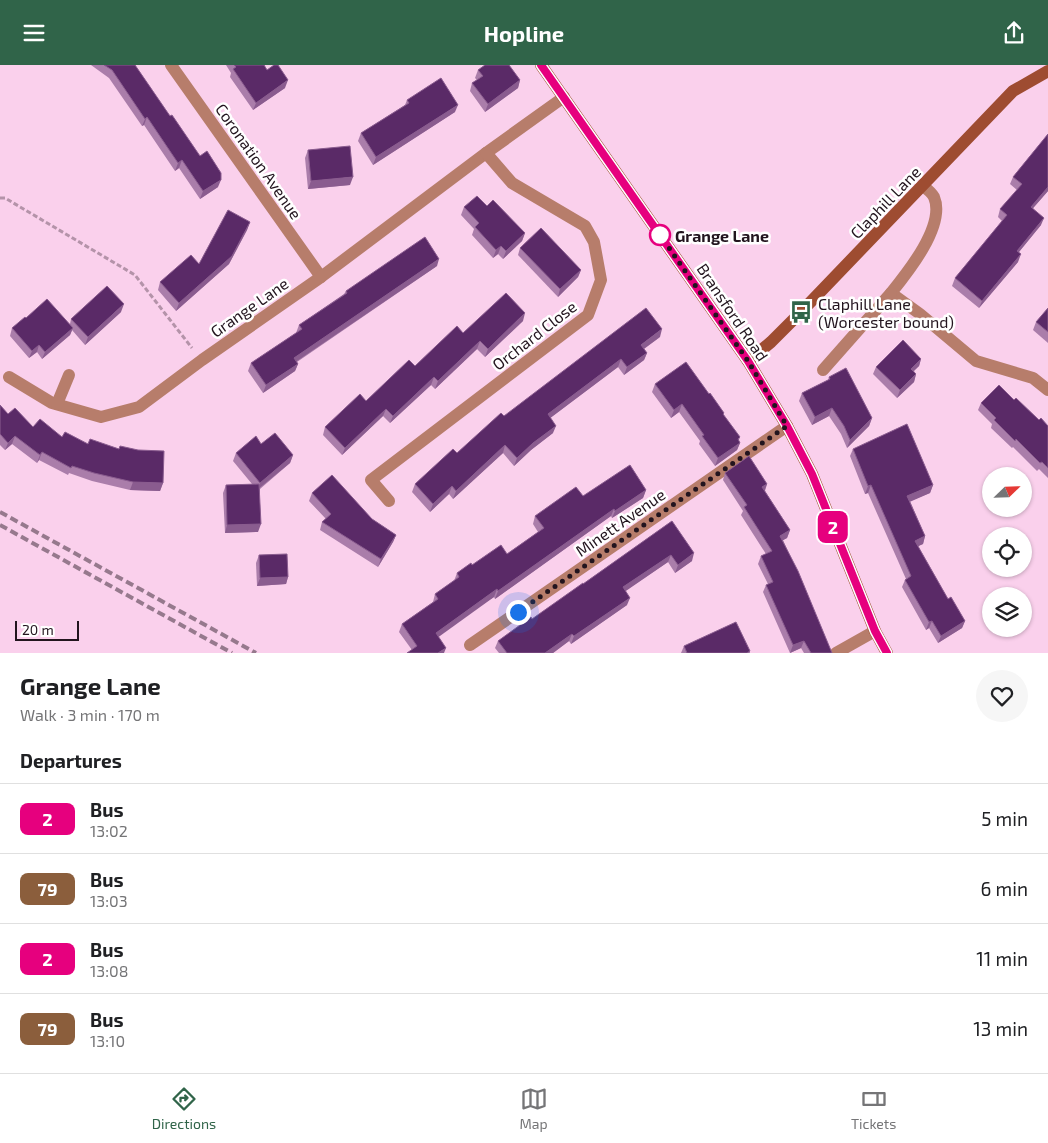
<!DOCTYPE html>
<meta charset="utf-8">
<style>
body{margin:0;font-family:"Exo 2",sans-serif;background:#f6f6f6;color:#202124;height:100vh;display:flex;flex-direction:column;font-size:19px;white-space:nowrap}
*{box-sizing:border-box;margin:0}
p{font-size:16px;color:#757577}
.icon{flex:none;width:28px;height:28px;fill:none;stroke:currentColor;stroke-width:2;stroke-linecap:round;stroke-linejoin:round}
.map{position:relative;height:588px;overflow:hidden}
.drawer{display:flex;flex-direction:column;background:#fff;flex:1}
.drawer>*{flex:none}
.badge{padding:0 10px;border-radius:8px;font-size:18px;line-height:32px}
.needle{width:32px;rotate:67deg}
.tools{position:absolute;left:982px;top:402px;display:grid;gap:10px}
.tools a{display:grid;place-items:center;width:50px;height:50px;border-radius:50%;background:#fff;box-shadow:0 1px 4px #0004;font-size:25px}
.scale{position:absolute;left:15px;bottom:12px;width:64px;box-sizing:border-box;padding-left:5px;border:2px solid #22141e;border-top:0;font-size:14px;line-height:18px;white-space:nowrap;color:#22141e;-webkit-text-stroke:4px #fff;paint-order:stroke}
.you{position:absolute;width:25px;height:25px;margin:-12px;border:4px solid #fff;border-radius:50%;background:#1a73e8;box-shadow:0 0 0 8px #1a73e833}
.map>.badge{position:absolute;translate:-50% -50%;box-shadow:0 0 0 2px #fff}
h2{padding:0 20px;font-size:19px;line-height:45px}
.round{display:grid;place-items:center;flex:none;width:52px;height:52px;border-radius:26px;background:#f6f6f6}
.head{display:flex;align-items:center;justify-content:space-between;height:85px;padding:0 20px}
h1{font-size:24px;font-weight:700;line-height:38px}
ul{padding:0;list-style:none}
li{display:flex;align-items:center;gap:15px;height:70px;padding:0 20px;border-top:1px solid #e0e0e0}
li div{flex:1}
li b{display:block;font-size:19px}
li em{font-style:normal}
li .badge{min-width:55px;font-weight:700;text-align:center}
header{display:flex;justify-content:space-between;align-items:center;height:65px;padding:0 20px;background:#306449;color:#fff;font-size:22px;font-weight:700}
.tabs{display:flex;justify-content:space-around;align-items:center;height:70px;border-top:1px solid #e0e0e0;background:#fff;font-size:14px;color:#757577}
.tabs a{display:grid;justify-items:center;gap:2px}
.tabs .current{color:#306449}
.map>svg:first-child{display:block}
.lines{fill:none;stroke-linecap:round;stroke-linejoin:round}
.path{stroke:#b493a9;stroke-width:3;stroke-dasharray:5 2.5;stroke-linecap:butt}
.street{stroke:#b77d6b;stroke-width:12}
.secondary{stroke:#9e4c31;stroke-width:12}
.rail{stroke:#96798d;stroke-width:4;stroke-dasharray:8 4;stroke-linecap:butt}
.wall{fill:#aa7daa}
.shaded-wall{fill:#8a5c8f}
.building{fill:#5a2a67;stroke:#8a5c8f}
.line-casing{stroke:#fff;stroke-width:11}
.line{stroke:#e6007e;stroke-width:8}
.walk{stroke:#22141e;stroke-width:5;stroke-dasharray:0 9}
.stop-dot{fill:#fff;stroke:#e6007e;stroke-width:2.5}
.labels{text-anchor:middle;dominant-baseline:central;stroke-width:5;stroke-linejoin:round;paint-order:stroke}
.street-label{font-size:16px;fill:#22141e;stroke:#fff}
.stop-label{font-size:16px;font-weight:bold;fill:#22141e;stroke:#fff;text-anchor:start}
.poi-label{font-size:16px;fill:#22141e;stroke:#fff;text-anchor:start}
</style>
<header><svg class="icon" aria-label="menu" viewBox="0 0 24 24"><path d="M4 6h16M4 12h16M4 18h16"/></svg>Hopline<svg class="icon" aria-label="share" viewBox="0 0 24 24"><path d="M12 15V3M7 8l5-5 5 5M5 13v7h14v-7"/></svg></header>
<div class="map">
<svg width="1048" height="588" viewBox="0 0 1048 588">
<rect width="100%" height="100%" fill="#fad0ec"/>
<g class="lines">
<path class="path" d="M 0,133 L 5,133 L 135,210 L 192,283"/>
<g class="street">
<path d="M 171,0 L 321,212"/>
<path d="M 923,121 C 927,124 932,128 934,132 C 946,160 908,207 891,228 L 920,249 L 976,296 L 1033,313 L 1048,325"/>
<path d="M 823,305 L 891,228"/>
<path d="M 9,312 L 52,338 L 101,352 L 139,342 L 202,295 L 321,212 L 486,88 L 564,32"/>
<path d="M 57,339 L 69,310"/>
<path d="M 389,436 L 371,415 L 588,250 L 601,215 L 594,177 L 585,161 L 512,118 L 486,88"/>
<path d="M 470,580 L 787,361"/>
<path d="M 836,588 L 875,566"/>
</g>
<g class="secondary">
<path d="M 541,0 L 748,296 L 787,361 L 812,409 L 875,566 L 887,588"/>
<path d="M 748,296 L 771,277 L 801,247 L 1013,26 L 1048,6"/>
</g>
<g class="rail">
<path d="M 0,447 L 256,588"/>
<path d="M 0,460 L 232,588"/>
</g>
</g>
<g class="wall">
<path d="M 91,0 L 135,0 L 218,122 L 200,134 L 179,103 L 175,106 L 144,60 L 142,61 L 109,13 Z"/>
<path d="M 226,0 L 264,0 L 267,5 L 285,23 L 253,45 L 230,12 L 231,8 Z"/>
<path d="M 478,5 L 520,15 L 518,23 L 485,47 L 470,26 L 472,18 L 477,15 L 475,13 Z"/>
<path d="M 407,35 L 455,47 L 373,100 L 358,76 L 361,68 L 405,40 Z"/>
<path d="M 1048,69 L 1048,126 L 1033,143 L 1041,160 L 1019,187 L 1018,197 L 979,243 L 952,221 L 955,213 L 1002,156 L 998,152 L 1000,144 L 1017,125 L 1010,119 L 1013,112 Z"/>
<path d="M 308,85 L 350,120 L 308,124 L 305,93 Z"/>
<path d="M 487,141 L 525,168 L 522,176 L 503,194 L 498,189 L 493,193 L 472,170 L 474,164 L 461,150 L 464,142 Z"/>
<path d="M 250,157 L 247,165 L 229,199 L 176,246 L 158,225 L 160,217 L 199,199 Z"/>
<path d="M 520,183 L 581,205 L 578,212 L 558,232 L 518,190 Z"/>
<path d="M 437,201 L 297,297 L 298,299 L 295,306 L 263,328 L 248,306 L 251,298 L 296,268 L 299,260 L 344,229 L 346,226 Z"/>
<path d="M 1048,243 L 1048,278 L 1033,265 L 1036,257 Z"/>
<path d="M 121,247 L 85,280 L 72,265 L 70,270 L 42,294 L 37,287 L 29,293 L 10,271 L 12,263 L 26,253 L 70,259 L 71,254 Z"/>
<path d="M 523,256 L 485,292 L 477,284 L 435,324 L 431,320 L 390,358 L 383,351 L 342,390 L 323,370 L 325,362 L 366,336 L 415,301 L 463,268 Z"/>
<path d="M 660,272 L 644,284 L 647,288 L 644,295 L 624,310 L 618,302 L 550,353 L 553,368 L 531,385 L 514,401 L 503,388 L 453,434 L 449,429 L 430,447 L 412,427 L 415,419 L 457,388 L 504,351 Z"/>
<path d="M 921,294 L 919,301 L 914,306 L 916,309 L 914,317 L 897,333 L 873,309 L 876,302 Z"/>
<path d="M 829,312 L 872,353 L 869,361 L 847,383 L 841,369 L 829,351 L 812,360 L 799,336 L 802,328 L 828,315 Z"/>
<path d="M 655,319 L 709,329 L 724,348 L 723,350 L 740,378 L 737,385 L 715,401 L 699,379 L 700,376 L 679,347 L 671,353 L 652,327 Z"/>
<path d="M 1014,335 L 1039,355 L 1048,361 L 1048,413 L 1039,404 L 1037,406 L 1013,382 L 1012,383 L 991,363 L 992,359 L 978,345 L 981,338 Z"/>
<path d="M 0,340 L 8,349 L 33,362 L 62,372 L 163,418 L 160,426 L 130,425 L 92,416 L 69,408 L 68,410 L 39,395 L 37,398 L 12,379 L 5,385 L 0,380 Z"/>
<path d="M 261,379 L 293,390 L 290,398 L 260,424 L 258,467 L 225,468 L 223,428 L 226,420 L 252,419 L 233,396 L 236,388 Z"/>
<path d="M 853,384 L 933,420 L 930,428 L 910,436 L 925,471 L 923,479 L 918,481 L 948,534 L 965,556 L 962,563 L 938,578 L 929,563 L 926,565 L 902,522 L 905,515 L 906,514 L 868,428 L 865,429 L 850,391 Z"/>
<path d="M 725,408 L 767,419 L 765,426 L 790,465 L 787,473 L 783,475 L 832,588 L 804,588 L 801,583 L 790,588 L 763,527 L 766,520 L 768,519 L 758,499 L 761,491 L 766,489 L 741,450 L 743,446 L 723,415 Z"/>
<path d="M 646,425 L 643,433 L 612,453 L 611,451 L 495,534 L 494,532 L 412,585 L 399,567 L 402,559 L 433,537 L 435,529 L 454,516 L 457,508 L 472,500 L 507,489 L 538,467 L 533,459 L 535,451 L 583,431 Z"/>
<path d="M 312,428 L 372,454 L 396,470 L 393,477 L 378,502 L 320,465 L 322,457 L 326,454 L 309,436 Z"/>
<path d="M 672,456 L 692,496 L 675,508 L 668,497 L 625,526 L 627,540 L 571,579 L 569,576 L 553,588 L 499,588 L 495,583 L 498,576 L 532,554 L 583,519 Z"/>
<path d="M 259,490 L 288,512 L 286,519 L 257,521 L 256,498 Z"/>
<path d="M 684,581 L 750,586 L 750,588 L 681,588 Z"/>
</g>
<g class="shaded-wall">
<path d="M 288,15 L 285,23 L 253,45 L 256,38 Z"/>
<path d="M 520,15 L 518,23 L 485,47 L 488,39 Z"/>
<path d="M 458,40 L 455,47 L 373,100 L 376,92 Z"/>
<path d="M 147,52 L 144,60 L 142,61 L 145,54 Z"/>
<path d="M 182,95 L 179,103 L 175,106 L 178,98 Z"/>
<path d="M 353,112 L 350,120 L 308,124 L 311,116 Z"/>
<path d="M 221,115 L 218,122 L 200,134 L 203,126 Z"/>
<path d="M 1048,122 L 1048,126 L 1028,149 L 1031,142 Z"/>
<path d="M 1044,153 L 1041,160 L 1014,193 L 1017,186 Z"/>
<path d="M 250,157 L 247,165 L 229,199 L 176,246 L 179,238 Z"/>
<path d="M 525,168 L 522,176 L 503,194 L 506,186 Z"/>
<path d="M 501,181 L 498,189 L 493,193 L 496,185 Z"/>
<path d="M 1021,189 L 1018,197 L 979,243 L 982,236 Z"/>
<path d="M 439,194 L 437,201 L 291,300 L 294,293 Z"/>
<path d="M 581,205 L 578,212 L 558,232 L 560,224 Z"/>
<path d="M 124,239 L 121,247 L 85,280 L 88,272 Z"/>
<path d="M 525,248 L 523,256 L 485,292 L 488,284 Z"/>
<path d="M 73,263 L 70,270 L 42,294 L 45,287 Z"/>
<path d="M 662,264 L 660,272 L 638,288 L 641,280 Z"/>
<path d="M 480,276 L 477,284 L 435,324 L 438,316 Z"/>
<path d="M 39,280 L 37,287 L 29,293 L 32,286 Z"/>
<path d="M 647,288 L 644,295 L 624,310 L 627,302 Z"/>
<path d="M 621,294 L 618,302 L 545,357 L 548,349 Z"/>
<path d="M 921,294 L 919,301 L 908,311 L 911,304 Z"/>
<path d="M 298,299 L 295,306 L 263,328 L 266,320 Z"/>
<path d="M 916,309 L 914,317 L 897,333 L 900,325 Z"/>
<path d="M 434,312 L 431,320 L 390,358 L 393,351 Z"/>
<path d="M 682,339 L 679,347 L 671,353 L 674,345 Z"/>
<path d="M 832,343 L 829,351 L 812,360 L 815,352 Z"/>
<path d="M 386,344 L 383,351 L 342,390 L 345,383 Z"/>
<path d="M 872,353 L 869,361 L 847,383 L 850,375 Z"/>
<path d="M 556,361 L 553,368 L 531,385 L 514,401 L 517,393 L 533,378 Z"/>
<path d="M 15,371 L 12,379 L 5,385 L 8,378 Z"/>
<path d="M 740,372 L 737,380 L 740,378 L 737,385 L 715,401 L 718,393 Z"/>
<path d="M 505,380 L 503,388 L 453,434 L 456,426 Z"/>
<path d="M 42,387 L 39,395 L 37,398 L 40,390 Z"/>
<path d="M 293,390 L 290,398 L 257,425 L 260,418 Z"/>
<path d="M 133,417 L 163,418 L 160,426 L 130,425 Z"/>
<path d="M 767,419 L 764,427 L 762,422 Z"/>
<path d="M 871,420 L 868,428 L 865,429 L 868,421 Z"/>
<path d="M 933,420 L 930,428 L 905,439 L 907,431 Z"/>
<path d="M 452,421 L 449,429 L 430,447 L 433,439 Z"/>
<path d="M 646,425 L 643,433 L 612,453 L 615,446 Z"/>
<path d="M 614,444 L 611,451 L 495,534 L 498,526 Z"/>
<path d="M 261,459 L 258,467 L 225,468 L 227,460 Z"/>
<path d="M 790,465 L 787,473 L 778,478 L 780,471 Z"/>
<path d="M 396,470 L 393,477 L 378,502 L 381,494 Z"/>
<path d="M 925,471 L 923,479 L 912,484 L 915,476 Z"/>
<path d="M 694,488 L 692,496 L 675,508 L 678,500 Z"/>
<path d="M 671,490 L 668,497 L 620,530 L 623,522 Z"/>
<path d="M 288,512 L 286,519 L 257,521 L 260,513 Z"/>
<path d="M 497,524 L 494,532 L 433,576 L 436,568 Z"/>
<path d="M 630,533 L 627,540 L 571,579 L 574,571 Z"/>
<path d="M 932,556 L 929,563 L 926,565 L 929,557 Z"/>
<path d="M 965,556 L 962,563 L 938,578 L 941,571 Z"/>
<path d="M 572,569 L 569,576 L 553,588 L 545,588 Z"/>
<path d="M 804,576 L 801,583 L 790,588 L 793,580 Z"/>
<path d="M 446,583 L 444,588 L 438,588 Z"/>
</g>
<g class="building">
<path d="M 104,0 L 135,0 L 170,51 L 172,50 L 200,91 L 207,86 L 221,108 L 221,115 L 203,126 L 182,95 L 178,98 L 147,52 L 145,54 L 112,5 Z"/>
<path d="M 234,0 L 264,0 L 267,5 L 274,0 L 278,0 L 288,15 L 256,38 L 233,4 L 236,2 Z"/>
<path d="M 485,0 L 509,0 L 520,15 L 488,39 L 472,18 L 483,11 L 478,5 Z"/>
<path d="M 441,13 L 458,40 L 376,92 L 361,68 L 409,38 L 407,35 Z"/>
<path d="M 1048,69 L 1048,122 L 1031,142 L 1044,153 L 1017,186 L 1021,189 L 982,236 L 955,213 L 1007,150 L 1000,144 L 1022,119 L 1013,112 Z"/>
<path d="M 350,81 L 353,112 L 311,116 L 308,85 Z"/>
<path d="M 477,131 L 487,141 L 493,135 L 525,168 L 506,186 L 501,181 L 496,185 L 475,162 L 479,158 L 464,142 Z"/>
<path d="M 228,145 L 250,157 L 232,191 L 179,238 L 160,217 L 191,190 L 199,199 Z"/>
<path d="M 541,163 L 581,205 L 560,224 L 520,183 Z"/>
<path d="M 425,172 L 439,194 L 294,293 L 298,299 L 266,320 L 251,298 L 302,264 L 299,260 L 347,228 L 346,226 Z"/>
<path d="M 107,221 L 124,239 L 88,272 L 71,254 Z"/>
<path d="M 506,228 L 525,248 L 488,284 L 480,276 L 438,316 L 434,312 L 393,351 L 386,344 L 345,383 L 325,362 L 360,329 L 366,336 L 409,295 L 415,301 L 457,261 L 463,268 Z"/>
<path d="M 47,234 L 73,263 L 45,287 L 39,280 L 32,286 L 12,263 L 25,252 L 26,253 Z"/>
<path d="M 646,243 L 662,264 L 641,280 L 647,288 L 627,302 L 621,294 L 548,349 L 556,361 L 533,378 L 517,393 L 505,380 L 456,426 L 452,421 L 433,439 L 415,419 L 453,384 L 457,388 L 501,348 L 504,351 Z"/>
<path d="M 1048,243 L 1048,267 L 1036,257 Z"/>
<path d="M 903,275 L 921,294 L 911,304 L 916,309 L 900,325 L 876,302 Z"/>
<path d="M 686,297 L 709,329 L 710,328 L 724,348 L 723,349 L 740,372 L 738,374 L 740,378 L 718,393 L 702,371 L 704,370 L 682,339 L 674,345 L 655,319 Z"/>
<path d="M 846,303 L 872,353 L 850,375 L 844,361 L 832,343 L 815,352 L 802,328 L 830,314 L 829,312 Z"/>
<path d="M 999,320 L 1014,335 L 1016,333 L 1039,355 L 1041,353 L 1048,361 L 1048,403 L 1042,397 L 1040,398 L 1016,374 L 1015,376 L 994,355 L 996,353 L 981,338 Z"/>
<path d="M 0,340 L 8,349 L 15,343 L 33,362 L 40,354 L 62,372 L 65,367 L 88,379 L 90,374 L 119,384 L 120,381 L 138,385 L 164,386 L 163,418 L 133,417 L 94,408 L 72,401 L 71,403 L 42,387 L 40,390 L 15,371 L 8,378 L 0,369 Z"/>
<path d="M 907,359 L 933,420 L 907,431 L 925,471 L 915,476 L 948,534 L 951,532 L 965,556 L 941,571 L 932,556 L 929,557 L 905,515 L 911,511 L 871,420 L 868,421 L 853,384 Z"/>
<path d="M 275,368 L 293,390 L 260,418 L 236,388 L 256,371 L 261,379 Z"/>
<path d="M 749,391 L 767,419 L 762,422 L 790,465 L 780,471 L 798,506 L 832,588 L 811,588 L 804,576 L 793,580 L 766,520 L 773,517 L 761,491 L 772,486 L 744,442 L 747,440 L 725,408 Z"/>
<path d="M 630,400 L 646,425 L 615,446 L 614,444 L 498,526 L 497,524 L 436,568 L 446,583 L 438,588 L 407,588 L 417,581 L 402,559 L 438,534 L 435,529 L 459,512 L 457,508 L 471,498 L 472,500 L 501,480 L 507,489 L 544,463 L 535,451 L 576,422 L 583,431 Z"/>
<path d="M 332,410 L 372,454 L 396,470 L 381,494 L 322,457 L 331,449 L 312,428 Z"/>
<path d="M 259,419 L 261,459 L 227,460 L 226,420 Z"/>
<path d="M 672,456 L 694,488 L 678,500 L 671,490 L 623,522 L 630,533 L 574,571 L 572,569 L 545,588 L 507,588 L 498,576 L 531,552 L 532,554 L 583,518 L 583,519 Z"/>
<path d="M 287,489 L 288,512 L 260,513 L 259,490 Z"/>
<path d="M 736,557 L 750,586 L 747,588 L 687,588 L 684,581 Z"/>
</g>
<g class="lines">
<defs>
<path id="line" d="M 541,0 L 748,296 L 787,361 L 812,409 L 875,566 L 887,588"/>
</defs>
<use href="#line" class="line-casing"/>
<use href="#line" class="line"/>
<path class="walk" d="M 518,547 L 787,361 L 748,296 L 660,170"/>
</g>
<defs>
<symbol id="bus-bare" viewBox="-9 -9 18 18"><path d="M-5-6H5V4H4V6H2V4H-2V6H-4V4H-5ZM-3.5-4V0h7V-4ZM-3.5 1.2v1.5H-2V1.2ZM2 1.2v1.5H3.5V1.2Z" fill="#306449" stroke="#fff" stroke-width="2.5" paint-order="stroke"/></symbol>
</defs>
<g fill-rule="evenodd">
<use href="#bus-bare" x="785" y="231" width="32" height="32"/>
</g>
<circle class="stop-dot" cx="660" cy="170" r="10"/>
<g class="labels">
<g class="street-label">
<text transform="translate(259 96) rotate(55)">Coronation Avenue</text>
<text transform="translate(885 137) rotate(-46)">Claphill Lane</text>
<text transform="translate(249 242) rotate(-35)">Grange Lane</text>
<text transform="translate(733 247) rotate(56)">Bransford Road</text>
<text transform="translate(534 270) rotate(-38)">Orchard Close</text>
<text transform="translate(620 457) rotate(-35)">Minett Avenue</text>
</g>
<g class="stop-label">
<text x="675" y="170">Grange Lane</text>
</g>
<g class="poi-label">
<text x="818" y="238">Claphill Lane<tspan x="818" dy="18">(Worcester bound)</tspan></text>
</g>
</g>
</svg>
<div class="tools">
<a><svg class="needle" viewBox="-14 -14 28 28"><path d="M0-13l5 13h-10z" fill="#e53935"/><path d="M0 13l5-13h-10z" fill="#757577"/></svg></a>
<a><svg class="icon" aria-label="locate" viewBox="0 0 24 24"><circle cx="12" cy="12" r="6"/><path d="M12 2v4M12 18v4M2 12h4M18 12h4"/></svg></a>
<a><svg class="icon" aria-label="layers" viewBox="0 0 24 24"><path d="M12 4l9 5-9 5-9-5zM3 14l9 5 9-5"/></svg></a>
</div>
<div class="scale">20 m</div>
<div class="you" style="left:518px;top:547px"></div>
<b class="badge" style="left:833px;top:462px;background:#e6007e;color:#fff">2</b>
</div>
<section class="drawer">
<div class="head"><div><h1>Grange Lane</h1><p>Walk · 3 min · 170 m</p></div><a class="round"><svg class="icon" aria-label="heart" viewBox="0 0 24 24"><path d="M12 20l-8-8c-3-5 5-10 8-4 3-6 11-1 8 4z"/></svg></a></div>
<h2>Departures</h2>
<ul>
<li><span class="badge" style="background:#e6007e;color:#fff">2</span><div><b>Bus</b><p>13:02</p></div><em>5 min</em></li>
<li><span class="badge" style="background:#8b5e3c;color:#fff">79</span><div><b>Bus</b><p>13:03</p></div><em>6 min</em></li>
<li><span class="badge" style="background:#e6007e;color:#fff">2</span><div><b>Bus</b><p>13:08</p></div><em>11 min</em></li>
<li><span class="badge" style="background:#8b5e3c;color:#fff">79</span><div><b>Bus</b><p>13:10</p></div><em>13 min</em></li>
</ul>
</section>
<nav class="tabs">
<a class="current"><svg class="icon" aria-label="directions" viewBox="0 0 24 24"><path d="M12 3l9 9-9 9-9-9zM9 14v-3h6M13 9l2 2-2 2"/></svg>Directions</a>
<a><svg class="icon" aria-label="map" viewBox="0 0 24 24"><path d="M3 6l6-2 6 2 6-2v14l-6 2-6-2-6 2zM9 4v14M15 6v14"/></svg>Map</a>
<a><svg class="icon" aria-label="tickets" viewBox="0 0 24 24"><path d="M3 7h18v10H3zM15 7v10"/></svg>Tickets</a>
</nav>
